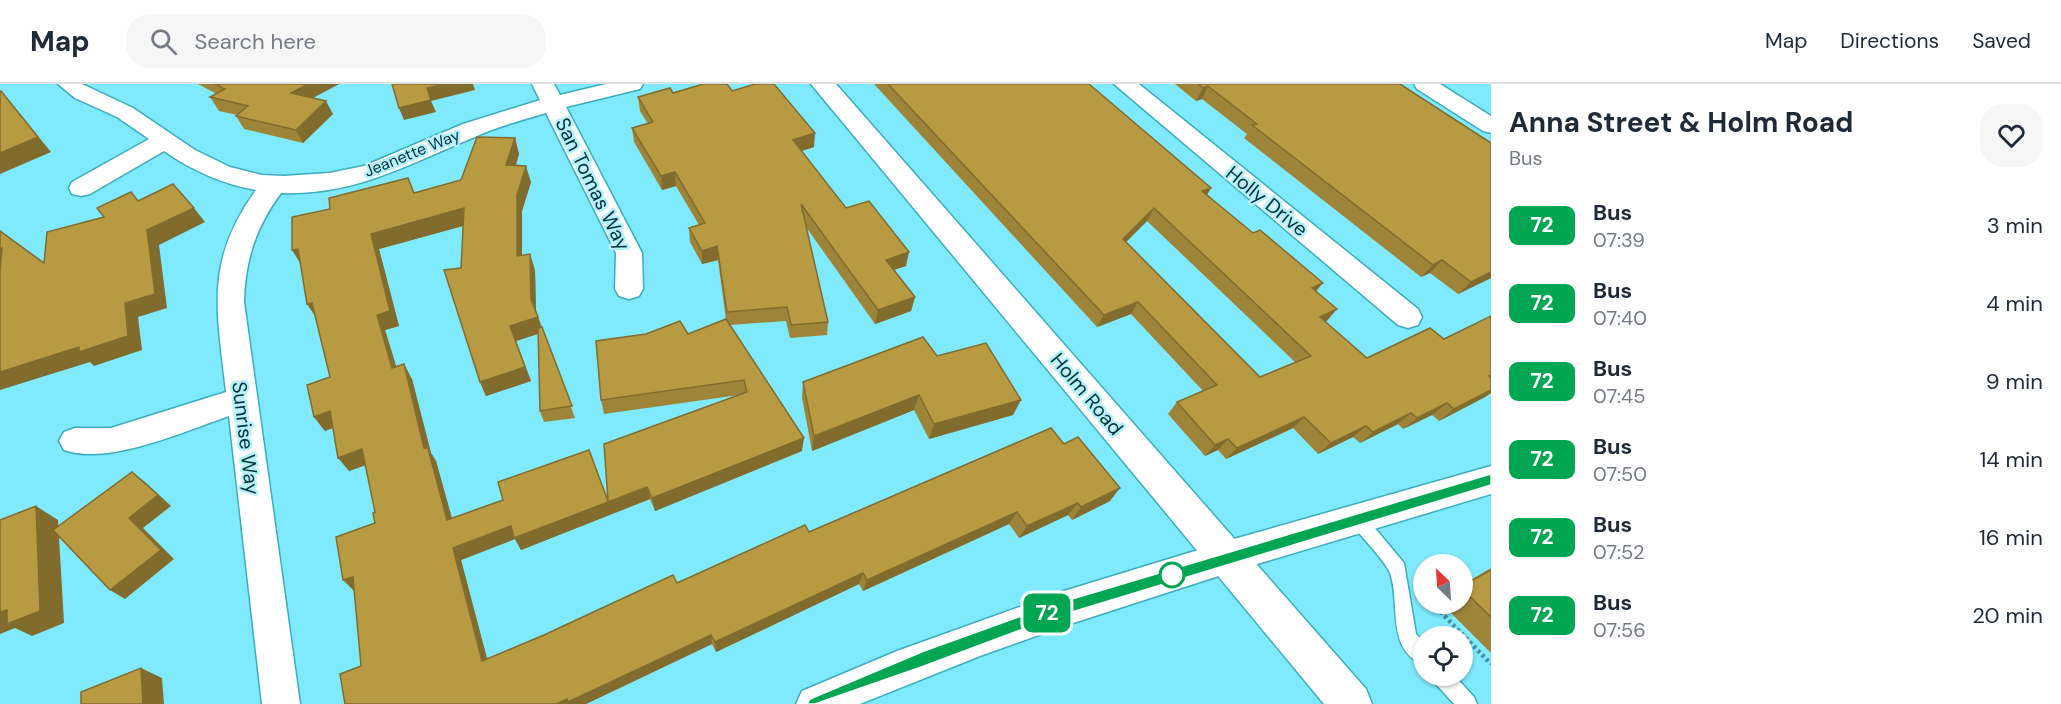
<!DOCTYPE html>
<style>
body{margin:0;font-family:"DM Sans",sans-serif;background:#f6f6f7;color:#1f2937;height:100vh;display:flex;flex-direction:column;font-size:22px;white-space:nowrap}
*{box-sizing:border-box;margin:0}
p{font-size:20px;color:#747a83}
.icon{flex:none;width:33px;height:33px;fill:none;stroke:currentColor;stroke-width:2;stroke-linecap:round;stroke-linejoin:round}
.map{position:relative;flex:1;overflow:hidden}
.sheet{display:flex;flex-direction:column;background:#fff;width:570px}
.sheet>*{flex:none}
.badge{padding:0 12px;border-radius:9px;font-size:21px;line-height:39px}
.needle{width:39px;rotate:335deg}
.buttons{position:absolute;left:1413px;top:470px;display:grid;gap:12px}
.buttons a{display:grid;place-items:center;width:60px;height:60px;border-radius:50%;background:#fff;box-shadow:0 2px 4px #0004;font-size:30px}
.map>.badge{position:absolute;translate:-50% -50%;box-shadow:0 0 0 3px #fff}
.round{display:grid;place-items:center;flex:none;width:63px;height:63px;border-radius:24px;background:#f6f6f7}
.summary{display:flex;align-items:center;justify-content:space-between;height:102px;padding:0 18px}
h1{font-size:28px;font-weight:700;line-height:45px}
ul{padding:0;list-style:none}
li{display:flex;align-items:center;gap:18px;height:78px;padding:0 18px}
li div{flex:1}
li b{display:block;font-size:22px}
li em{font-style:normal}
li .badge{min-width:66px;font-weight:700;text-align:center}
header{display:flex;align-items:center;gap:36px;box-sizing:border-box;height:84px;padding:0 30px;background:#fff;border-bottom:2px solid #e0e1e3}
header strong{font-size:28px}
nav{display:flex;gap:33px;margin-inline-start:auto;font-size:21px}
.search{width:420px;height:54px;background:#f6f6f7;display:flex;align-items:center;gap:15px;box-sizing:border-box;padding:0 21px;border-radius:24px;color:#747a83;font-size:22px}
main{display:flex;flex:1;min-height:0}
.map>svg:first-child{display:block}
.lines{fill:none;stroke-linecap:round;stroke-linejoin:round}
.lane-casing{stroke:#3cacbf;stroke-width:3}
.street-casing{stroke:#3cacbf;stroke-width:3}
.secondary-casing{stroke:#3cacbf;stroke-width:3}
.path{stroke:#42929f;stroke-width:4.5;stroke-dasharray:3 3;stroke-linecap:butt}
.lane{fill:#fff;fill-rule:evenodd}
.street{fill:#fff;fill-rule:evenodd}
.secondary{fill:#fff;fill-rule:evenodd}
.wall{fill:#9e8439;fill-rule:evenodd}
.shaded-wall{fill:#816c2e}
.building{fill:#b89a42;stroke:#816c2e;stroke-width:1.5;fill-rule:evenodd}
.line{fill:#00a651;stroke:#fff;stroke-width:1.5}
.stop-dot{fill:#fff;stroke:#00a651;stroke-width:3}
.labels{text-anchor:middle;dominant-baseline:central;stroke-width:5;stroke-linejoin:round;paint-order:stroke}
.far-street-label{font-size:16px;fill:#00333b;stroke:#b5f0fb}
.street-label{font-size:20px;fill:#00333b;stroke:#b5f0fb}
</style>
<header>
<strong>Map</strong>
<div class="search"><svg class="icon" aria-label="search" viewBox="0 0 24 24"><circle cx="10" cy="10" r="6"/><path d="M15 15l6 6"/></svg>Search here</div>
<nav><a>Map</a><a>Directions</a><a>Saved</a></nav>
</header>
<main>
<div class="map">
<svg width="1491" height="620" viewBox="0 0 1491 620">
<rect width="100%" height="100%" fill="#7feafd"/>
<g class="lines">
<defs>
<g id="lane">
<path d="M 1358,428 L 1364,431 L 1404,479 L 1416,550 L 1424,558 L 1424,581 C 1385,565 1401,520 1390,489 C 1386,478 1361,452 1352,441 L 1350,436 L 1352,431 Z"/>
<path d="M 1432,591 L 1454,591 L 1474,613 L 1477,620 L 1454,620 L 1434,598 Z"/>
</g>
<g id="street">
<path d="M 58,0 L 82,0 L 133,24 L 195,66 L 230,83 L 262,91 L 284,92 L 329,89 L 364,82 L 463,40 L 540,16 L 532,0 L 554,0 L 560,11 L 606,0 L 643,0 L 640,5 L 566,23 L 642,169 L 643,205 L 639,212 L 629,215 L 619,212 L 615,205 L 616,169 L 546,29 C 523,36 499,42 477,52 C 411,79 355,112 281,109 C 256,143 245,176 244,218 L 300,620 L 262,620 L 229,332 C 185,347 108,382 64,366 L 59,357 L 64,348 L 75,344 L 111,344 L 226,308 C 217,226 204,178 256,106 C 222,100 193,87 164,67 L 90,110 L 81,112 L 72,110 L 69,104 L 72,98 L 149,55 L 117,33 L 75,14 Z"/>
<path d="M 1114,0 L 1139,0 L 1418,225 L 1422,233 L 1418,241 L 1408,244 L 1398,241 Z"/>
<path d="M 1414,0 L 1440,0 L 1491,32 L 1491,49 L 1483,47 L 1417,5 Z"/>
<path d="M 1491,382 L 1491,410 L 1234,487 L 1064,542 L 980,572 L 860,620 L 796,620 L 802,607 L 897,567 L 1064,507 L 1234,455 Z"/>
</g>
<path id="secondary" d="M 811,0 L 836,0 L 1366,605 L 1372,620 L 1324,620 Z"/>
</defs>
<use href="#lane" class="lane-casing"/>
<use href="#street" class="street-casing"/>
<use href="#secondary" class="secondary-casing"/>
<path class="path" d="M 1432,519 L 1491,580"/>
<use href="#lane" class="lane"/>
<use href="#street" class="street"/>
<use href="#secondary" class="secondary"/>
</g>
<g class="wall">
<path d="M 198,0 L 339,0 L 313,14 L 333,30 L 303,59 L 244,45 L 236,32 L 237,31 L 219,27 L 210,13 L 217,10 Z"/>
<path d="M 874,0 L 1089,0 L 1211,104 L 1207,111 L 1316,207 L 1326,238 L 1367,274 L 1444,255 L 1491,232 L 1491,309 L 1485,313 L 1439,337 L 1432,331 L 1403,345 L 1398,340 L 1360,359 L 1353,353 L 1318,370 L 1293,344 L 1226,375 L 1218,366 L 1205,372 L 1168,330 L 1177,318 L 1203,307 L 1131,230 L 1097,243 ZM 1147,137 L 1295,278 L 1260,293 L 1126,158 Z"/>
<path d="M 1175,0 L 1400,0 L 1491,59 L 1491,194 L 1458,210 L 1430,189 L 1421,193 L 1244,54 L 1247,50 L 1202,15 L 1196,17 Z"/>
<path d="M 732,7 L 814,63 L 801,67 L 846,124 L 906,182 L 894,186 L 915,213 L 911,227 L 875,240 L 806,143 L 828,238 L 827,251 L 790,254 L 786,237 L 730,241 L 802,367 L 655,427 L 650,415 L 521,466 L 515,455 L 461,476 L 487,575 L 677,499 L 809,448 L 1051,344 L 1110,417 L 1072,436 L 1068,431 L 1019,454 L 1009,440 L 863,507 L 859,500 L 716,568 L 712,560 L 586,620 L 361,582 L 375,439 L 375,428 L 365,381 L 349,387 L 333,344 L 325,347 L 314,333 L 330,293 L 315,232 L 307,220 L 330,125 L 415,109 L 461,96 L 515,54 L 519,70 L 516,82 L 531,98 L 522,127 L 522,171 L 535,186 L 536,227 L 575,334 L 544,338 L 540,327 L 538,250 L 516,257 L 531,297 L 486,312 L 480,298 L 461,184 L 463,142 L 379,165 L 399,242 L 385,246 L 396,282 L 412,295 L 431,369 L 436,377 L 452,435 L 608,417 L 739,311 L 604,330 L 601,316 L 688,250 L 726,236 L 718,176 L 702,180 L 690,158 L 689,144 L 699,141 L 676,102 L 662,106 L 634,58 L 632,44 L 648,40 L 640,27 L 638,13 L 673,9 Z"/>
<path d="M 937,272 L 1013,331 L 929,355 L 914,326 L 812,367 L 802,314 L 803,298 Z"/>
<path d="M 1491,484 L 1491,569 L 1441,519 L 1462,519 L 1462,501 Z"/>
</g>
<g class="shaded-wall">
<path d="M 308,0 L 339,0 L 297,22 L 291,9 Z"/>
<path d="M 444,0 L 473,0 L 475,6 L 431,17 L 436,28 L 404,36 L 399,24 L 427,4 Z"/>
<path d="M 1208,2 L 1202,15 L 1196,17 L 1203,4 Z"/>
<path d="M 1,7 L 51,68 L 0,90 L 0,69 Z"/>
<path d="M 326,17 L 333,30 L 303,59 L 296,46 Z"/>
<path d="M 815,49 L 814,63 L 792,70 L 793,56 Z"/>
<path d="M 515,54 L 519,70 L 510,98 L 506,81 Z"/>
<path d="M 526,82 L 531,98 L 522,127 L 522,188 L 517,172 L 517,111 Z"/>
<path d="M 675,88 L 676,102 L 662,106 L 661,92 Z"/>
<path d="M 1211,104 L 1203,117 L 1202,107 Z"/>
<path d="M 194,124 L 205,138 L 159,161 L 167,224 L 138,233 L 142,266 L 94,282 L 90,278 L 0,306 L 0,288 L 125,219 L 147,146 Z"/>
<path d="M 464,124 L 470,140 L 379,165 L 399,242 L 385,246 L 401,298 L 392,284 L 377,231 L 371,150 Z"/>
<path d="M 1154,124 L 1147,137 L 1116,168 L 1123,155 Z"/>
<path d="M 717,162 L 718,176 L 702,180 L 702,167 Z"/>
<path d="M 2,164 L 0,189 L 0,165 Z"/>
<path d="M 298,165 L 302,182 L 292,166 Z"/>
<path d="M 909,168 L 906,182 L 883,189 L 886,176 Z"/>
<path d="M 530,170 L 535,186 L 536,230 L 531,215 Z"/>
<path d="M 1442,176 L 1430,189 L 1421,193 L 1433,181 Z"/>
<path d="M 1491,188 L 1491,194 L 1458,210 L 1471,198 Z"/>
<path d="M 1323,199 L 1312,212 L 1312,204 Z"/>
<path d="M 915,213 L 911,227 L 875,240 L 878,226 Z"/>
<path d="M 1138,218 L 1131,230 L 1097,243 L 1104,231 Z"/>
<path d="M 312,219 L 318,235 L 307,220 Z"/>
<path d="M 1337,225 L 1326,238 L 1320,233 Z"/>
<path d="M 538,233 L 543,248 L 516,257 L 531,297 L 486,312 L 480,298 L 510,242 Z"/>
<path d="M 404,280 L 412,295 L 431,369 L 436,377 L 456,449 L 447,436 L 424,364 Z"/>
<path d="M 1491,306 L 1491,309 L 1485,313 L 1439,337 L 1454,325 Z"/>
<path d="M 919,311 L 914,326 L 812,367 L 814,352 Z"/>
<path d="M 1021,316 L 1013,331 L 929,355 L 934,340 Z"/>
<path d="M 1447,319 L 1432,331 L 1403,345 L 1417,334 Z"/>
<path d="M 330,327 L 340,341 L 325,347 L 314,333 Z"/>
<path d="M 1411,329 L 1398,340 L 1360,359 L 1373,348 Z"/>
<path d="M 1304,333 L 1293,344 L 1226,375 L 1237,364 Z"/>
<path d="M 1366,342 L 1353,353 L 1318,370 L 1331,359 Z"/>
<path d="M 804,354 L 802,367 L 655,427 L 652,414 Z"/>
<path d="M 1228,355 L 1218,366 L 1205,372 L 1215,361 Z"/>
<path d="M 362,365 L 372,379 L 349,387 L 338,374 Z"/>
<path d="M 132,388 L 145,398 L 171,422 L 143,444 L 174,475 L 125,515 L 110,506 L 129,434 Z"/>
<path d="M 647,403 L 650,415 L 569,447 L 521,466 L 515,455 L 461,476 L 490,586 L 482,577 L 453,464 L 511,442 L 517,453 Z"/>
<path d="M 1120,404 L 1110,417 L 1072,436 L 1081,423 Z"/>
<path d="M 1078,419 L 1068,431 L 1019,454 L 1027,442 Z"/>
<path d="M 36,422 L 58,436 L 64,539 L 32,552 L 15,544 L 0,550 L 0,528 Z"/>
<path d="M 1017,428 L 1009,440 L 863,507 L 867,496 Z"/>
<path d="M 863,489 L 859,500 L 716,568 L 715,558 Z"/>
<path d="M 353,493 L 355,508 L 343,496 Z"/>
<path d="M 711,551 L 712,560 L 586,620 L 556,620 Z"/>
<path d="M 141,584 L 162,594 L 164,620 L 143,620 Z"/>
</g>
<g class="building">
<path d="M 215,0 L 308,0 L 291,9 L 326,17 L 296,46 L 236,32 L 248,22 L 210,13 L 225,5 Z"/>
<path d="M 392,0 L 444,0 L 427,4 L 431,16 L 399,24 Z"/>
<path d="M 703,0 L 727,0 L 732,7 L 755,0 L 774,0 L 815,49 L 793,56 L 846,124 L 869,117 L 909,168 L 886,176 L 915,213 L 878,226 L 801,120 L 828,238 L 791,241 L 787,223 L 727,228 L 717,162 L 702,167 L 689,144 L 705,139 L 675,88 L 661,92 L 632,44 L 653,38 L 638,13 L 670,4 L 673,9 Z"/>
<path d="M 888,0 L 1089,0 L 1211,104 L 1202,107 L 1253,149 L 1260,146 L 1323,199 L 1312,204 L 1337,225 L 1320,233 L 1367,274 L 1430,244 L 1444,255 L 1491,232 L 1491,292 L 1489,292 L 1491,294 L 1491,306 L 1454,325 L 1447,319 L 1417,334 L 1411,329 L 1373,348 L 1366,342 L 1331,359 L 1304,333 L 1237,364 L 1228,355 L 1215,361 L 1177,318 L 1217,301 L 1138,218 L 1104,231 ZM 1154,124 L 1311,272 L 1260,293 L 1123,155 Z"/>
<path d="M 1198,0 L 1400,0 L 1491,59 L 1491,188 L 1471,198 L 1442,176 L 1433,181 L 1252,41 L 1257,40 L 1208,2 L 1203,4 Z"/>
<path d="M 0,7 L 1,7 L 38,53 L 0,69 Z"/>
<path d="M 477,53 L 515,54 L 506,81 L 526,82 L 517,111 L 517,172 L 530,170 L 531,215 L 538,233 L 510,242 L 525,283 L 480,298 L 444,186 L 461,184 L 464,124 L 371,150 L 390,227 L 377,231 L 392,284 L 404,280 L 424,364 L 428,364 L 447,436 L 503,416 L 498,398 L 589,366 L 608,417 L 604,360 L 747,308 L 744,296 L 601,316 L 596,257 L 646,250 L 680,237 L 688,250 L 726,235 L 804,354 L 652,414 L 647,403 L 564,435 L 514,454 L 511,442 L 453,464 L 482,577 L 544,551 L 673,491 L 677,499 L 805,441 L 809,448 L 1051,344 L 1064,360 L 1078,353 L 1120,404 L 1081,423 L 1078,419 L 1027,442 L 1017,428 L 867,496 L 863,489 L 715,558 L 711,551 L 568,618 L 567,615 L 556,620 L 345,620 L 340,590 L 361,582 L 353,493 L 343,496 L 336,453 L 375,439 L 373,429 L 375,428 L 362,365 L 338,374 L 330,327 L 314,333 L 307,301 L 330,293 L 312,219 L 307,220 L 298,165 L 292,166 L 292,133 L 330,125 L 329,114 L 408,94 L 414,109 L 461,96 Z"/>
<path d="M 173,100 L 194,124 L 147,146 L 155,210 L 125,219 L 128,252 L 79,268 L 79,263 L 0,288 L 0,186 L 2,164 L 0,165 L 0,147 L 44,179 L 47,148 L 104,133 L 97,124 L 131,108 L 138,117 Z"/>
<path d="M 542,243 L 572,322 L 540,327 L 538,244 Z"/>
<path d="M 923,253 L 937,272 L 986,259 L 1021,316 L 934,340 L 919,311 L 814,352 L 803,298 Z"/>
<path d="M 132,388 L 158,411 L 129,434 L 161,466 L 110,506 L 53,446 Z"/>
<path d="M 36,422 L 40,527 L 7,540 L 7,526 L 0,528 L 0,436 Z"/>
<path d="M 1491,486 L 1491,533 L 1462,505 L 1462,502 Z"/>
<path d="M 141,584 L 143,620 L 81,620 L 81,608 Z"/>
</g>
<path class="line" d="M 1491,390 L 1491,401 L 1052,534 L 924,582 L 815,620 L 807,620 L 810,615 L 924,567 L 1052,521 Z"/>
<circle class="stop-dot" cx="1172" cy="491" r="12"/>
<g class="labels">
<g class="far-street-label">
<text transform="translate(412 69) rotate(-22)">Jeanette Way</text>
</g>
<g class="street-label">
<text transform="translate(593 100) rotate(64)">San Tomas Way</text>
<text transform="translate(1267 117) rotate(39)">Holly Drive</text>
<text transform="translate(1087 310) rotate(50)">Holm Road</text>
<text transform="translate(246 354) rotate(83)">Sunrise Way</text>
</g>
</g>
</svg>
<div class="buttons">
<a><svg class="needle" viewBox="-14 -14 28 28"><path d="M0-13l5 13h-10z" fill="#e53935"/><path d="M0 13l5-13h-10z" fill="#747a83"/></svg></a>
<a><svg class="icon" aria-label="locate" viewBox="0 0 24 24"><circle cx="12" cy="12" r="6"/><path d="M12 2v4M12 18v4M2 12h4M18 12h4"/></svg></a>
</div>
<b class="badge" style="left:1047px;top:529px;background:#00a651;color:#fff">72</b>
</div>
<section class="sheet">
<div class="summary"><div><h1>Anna Street &amp; Holm Road</h1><p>Bus</p></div><a class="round"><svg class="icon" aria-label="heart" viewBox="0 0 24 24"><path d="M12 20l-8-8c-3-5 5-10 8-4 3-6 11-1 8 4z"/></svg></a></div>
<ul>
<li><span class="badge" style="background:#00a651;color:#fff">72</span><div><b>Bus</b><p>07:39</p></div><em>3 min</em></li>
<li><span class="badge" style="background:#00a651;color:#fff">72</span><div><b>Bus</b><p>07:40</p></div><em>4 min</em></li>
<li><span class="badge" style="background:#00a651;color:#fff">72</span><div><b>Bus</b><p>07:45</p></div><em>9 min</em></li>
<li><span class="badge" style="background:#00a651;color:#fff">72</span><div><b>Bus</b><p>07:50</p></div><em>14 min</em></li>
<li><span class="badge" style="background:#00a651;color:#fff">72</span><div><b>Bus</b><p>07:52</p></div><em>16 min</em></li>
<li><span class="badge" style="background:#00a651;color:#fff">72</span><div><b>Bus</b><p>07:56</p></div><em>20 min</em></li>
</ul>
</section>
</main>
